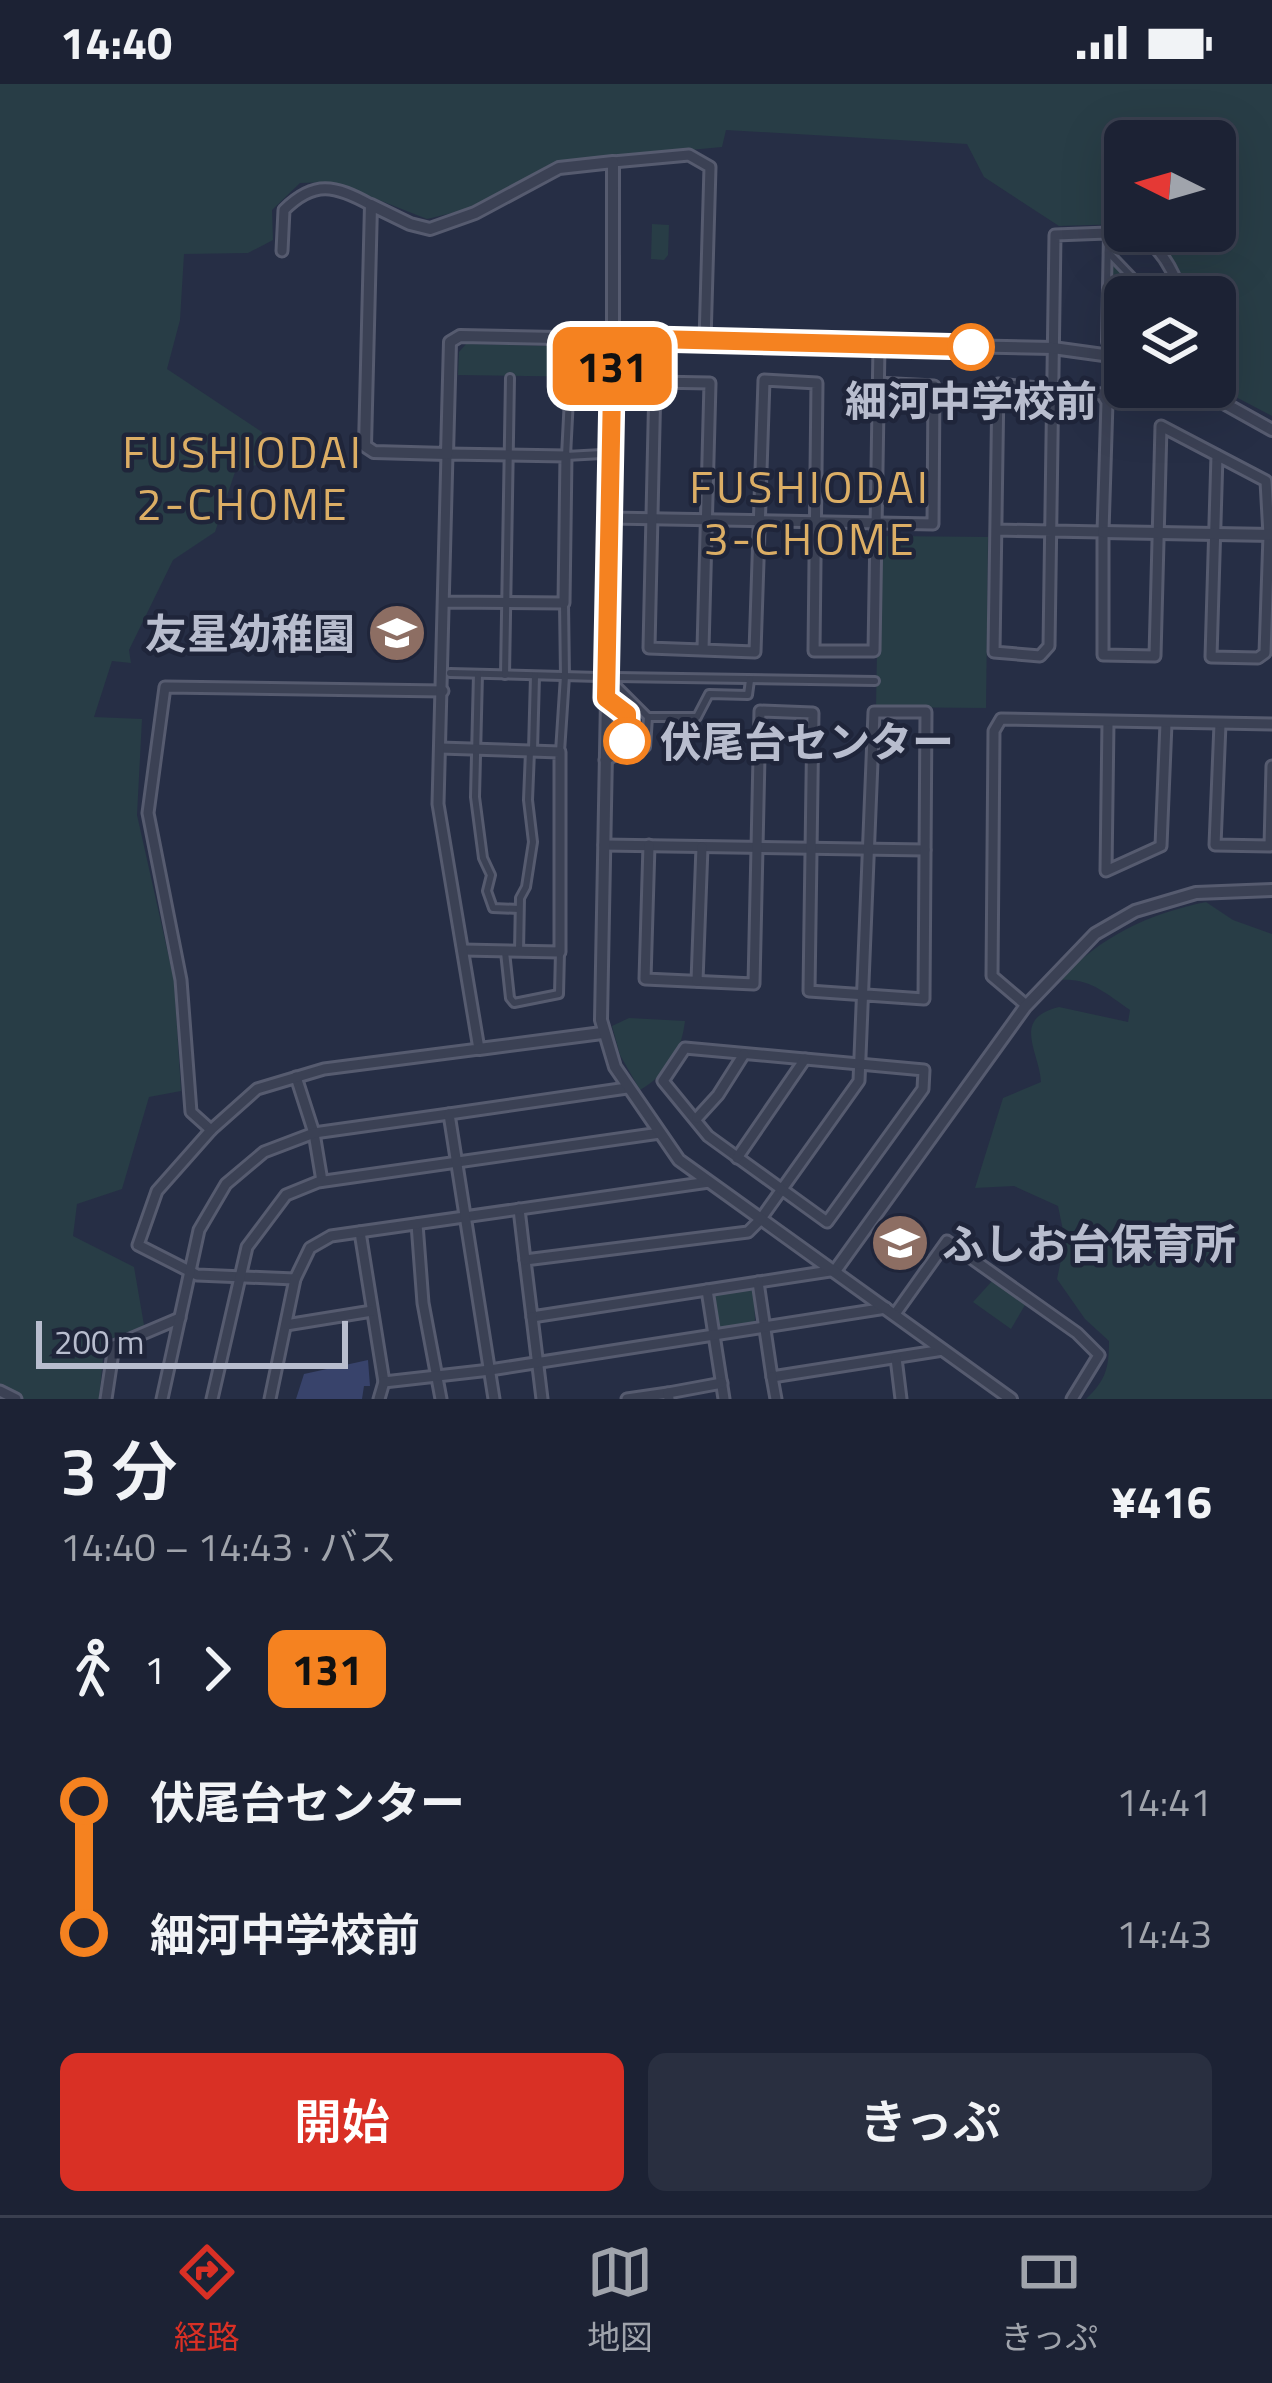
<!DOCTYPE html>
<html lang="ja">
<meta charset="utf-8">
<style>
body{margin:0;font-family:"Titillium Web","Noto Sans JP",sans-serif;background:#292f40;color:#f1f3f6;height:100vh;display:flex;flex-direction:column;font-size:45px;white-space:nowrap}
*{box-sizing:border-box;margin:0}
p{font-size:39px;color:#a0a4ac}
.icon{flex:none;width:66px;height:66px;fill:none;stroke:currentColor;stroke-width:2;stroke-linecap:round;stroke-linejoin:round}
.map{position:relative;height:1315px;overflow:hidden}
.details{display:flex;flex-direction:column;background:#1c2234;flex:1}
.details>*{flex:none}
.badge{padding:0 24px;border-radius:18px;font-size:42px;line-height:78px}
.needle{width:78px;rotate:275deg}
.controls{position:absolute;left:1104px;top:36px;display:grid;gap:24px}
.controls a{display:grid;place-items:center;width:132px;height:132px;border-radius:18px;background:#1c2234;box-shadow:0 12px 48px #0002,0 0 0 3px #3a3f4f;font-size:60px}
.scale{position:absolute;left:36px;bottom:30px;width:312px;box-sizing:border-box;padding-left:12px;border:6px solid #b8bdce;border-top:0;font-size:33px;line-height:42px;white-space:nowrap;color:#b8bdce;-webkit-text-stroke:9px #1f253a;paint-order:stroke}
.map>.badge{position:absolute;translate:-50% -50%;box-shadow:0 0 0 6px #fff}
.legs{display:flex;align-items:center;gap:18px;height:132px;padding:0 60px;font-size:39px}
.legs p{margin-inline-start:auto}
.headline{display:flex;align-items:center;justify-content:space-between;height:204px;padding:0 60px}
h1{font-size:66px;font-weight:600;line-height:90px}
.button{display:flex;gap:24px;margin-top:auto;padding:24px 60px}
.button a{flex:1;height:138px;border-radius:18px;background:#d93025;color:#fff;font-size:48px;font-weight:600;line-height:138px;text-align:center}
.button a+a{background:#292f40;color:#f1f3f6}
ul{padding:0 60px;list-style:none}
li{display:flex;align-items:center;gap:42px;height:132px;font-size:45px}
li i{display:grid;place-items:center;width:18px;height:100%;margin:0 15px;background:currentColor}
li i::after{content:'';width:30px;height:30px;margin:-15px;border:9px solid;border-radius:50%;background:#1c2234}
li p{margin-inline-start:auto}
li:first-child i{background:linear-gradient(#0000 50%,currentColor 0)}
li:last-child i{background:linear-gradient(currentColor 50%,#0000 0)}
.status{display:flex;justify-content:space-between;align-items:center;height:84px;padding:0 60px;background:#1c2234;direction:ltr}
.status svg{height:33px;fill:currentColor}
.tab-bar{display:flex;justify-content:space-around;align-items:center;height:168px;border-top:3px solid #3a3f4f;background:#1c2234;font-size:33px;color:#a0a4ac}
.tab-bar a{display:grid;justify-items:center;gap:6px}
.tab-bar .active{color:#d93025}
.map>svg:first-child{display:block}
.green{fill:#283d46}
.water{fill:#38436b}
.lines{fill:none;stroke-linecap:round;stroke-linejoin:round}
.pedestrian-casing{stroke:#565b6f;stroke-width:12}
.minor-casing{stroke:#565b6f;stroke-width:15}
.tertiary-casing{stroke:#565b6f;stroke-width:16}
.pedestrian{stroke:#3b4154;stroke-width:6}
.minor{stroke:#3b4154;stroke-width:9}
.tertiary{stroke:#3b4154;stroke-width:10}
.pedestrian-bridge-casing{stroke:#565b6f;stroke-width:12;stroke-linecap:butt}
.pedestrian-bridge{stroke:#3b4154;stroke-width:6}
.line-1-casing{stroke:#fff;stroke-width:27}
.line-1{stroke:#f58220;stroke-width:18}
.stop-1-dot{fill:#fff;stroke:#f58220;stroke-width:6}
.labels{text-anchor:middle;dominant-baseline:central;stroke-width:9;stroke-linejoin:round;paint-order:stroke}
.stop-label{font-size:42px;font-weight:bold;fill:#b8bdce;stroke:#1f253a}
.poi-label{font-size:42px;font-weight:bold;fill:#b8bdce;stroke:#1f253a;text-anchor:end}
.neighbourhood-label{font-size:45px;letter-spacing:3px;fill:#dcae65;stroke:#1f253a}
</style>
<div class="status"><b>14:40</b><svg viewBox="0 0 49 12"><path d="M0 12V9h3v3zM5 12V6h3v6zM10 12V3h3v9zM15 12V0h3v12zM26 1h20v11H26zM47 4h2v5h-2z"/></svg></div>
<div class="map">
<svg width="1272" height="1315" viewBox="0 0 1272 1315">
<rect width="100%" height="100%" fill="#262e45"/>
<g class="green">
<path d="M 0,0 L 1272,0 L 1272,332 L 1215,302 L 1215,213 L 1191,213 C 1181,184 1169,165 1143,147 L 1215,147 L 1215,57 L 1125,57 L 1125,140 L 1059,142 L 984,93 L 967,60 L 726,46 L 722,63 L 552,79 L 469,125 L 427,135 L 333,98 L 300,99 L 272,126 L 273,156 L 248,169 L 184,170 L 180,236 L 167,285 L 262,348 L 259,380 L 235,388 L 215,448 L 173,476 L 129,566 L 131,579 L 112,577 L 94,633 L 142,635 L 137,731 L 174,896 L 181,1007 L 149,1013 L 122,1105 L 77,1120 L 73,1152 L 134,1183 L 144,1241 L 104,1265 L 99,1315 L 0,1315 Z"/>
<path d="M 652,140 L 669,141 L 668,171 L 664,176 L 651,175 Z"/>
<path d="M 1116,178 L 1145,211 L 1111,211 L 1111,180 Z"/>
<path d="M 466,260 L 596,263 L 603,269 L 602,293 L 458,291 L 459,268 Z"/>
<path d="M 887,452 L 988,453 L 986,624 L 876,623 L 879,457 Z"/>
<path d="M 1206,818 L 1233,836 L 1272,850 L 1272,1315 L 1086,1315 C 1106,1296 1109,1284 1109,1257 L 1085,1235 L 1057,1195 L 1065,1156 L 1058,1122 L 1014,1102 L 975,1104 L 1003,1014 L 1041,998 C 1039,966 1011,935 1059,923 L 1128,938 L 1130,926 C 1107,910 1089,893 1060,896 C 1101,852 1148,830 1206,818 Z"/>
<path d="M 629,934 L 685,937 C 681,969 668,989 640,1006 L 620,971 L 612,942 Z"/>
<path d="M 993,1196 L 1025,1221 L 1011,1245 L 973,1218 Z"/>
<path d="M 749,1205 L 754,1208 L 755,1238 L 723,1244 L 718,1242 L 713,1213 L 716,1210 Z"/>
</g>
<path class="water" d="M 368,1276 L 370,1302 L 364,1302 L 362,1315 L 296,1315 L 304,1290 Z"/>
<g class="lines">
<defs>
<g id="pedestrian">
<path d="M 1108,168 L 1151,213"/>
<path d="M 1106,258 L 1108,149"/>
<path d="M 570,295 L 566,372 L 602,370"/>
<path d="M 450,589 L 599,593"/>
<path d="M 478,590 L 475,713 L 483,774 L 491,791 L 487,807 L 493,824 L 519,825"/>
<path d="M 505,591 L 510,294"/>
<path d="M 616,593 L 875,597"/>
<path d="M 615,600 L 648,633 L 697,633 L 709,610 L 748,611 L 750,596"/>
<path d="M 533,666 L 535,592"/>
<path d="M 560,668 L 565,592 L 564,519"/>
<path d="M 635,673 L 646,663 L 648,633"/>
<path d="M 519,867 L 520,814 L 526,803 L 533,758 L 528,716 L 530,667"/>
<path d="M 505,868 L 510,914 L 514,919 L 559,910 L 560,868"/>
</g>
<g id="minor">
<path d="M 613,78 L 689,71 L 710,83 L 705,257"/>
<path d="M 282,167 L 284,126 C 314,96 335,101 371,121"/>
<path d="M 610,434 L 933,440 L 934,302 L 877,299"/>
<path d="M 996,446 L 1103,448 L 1107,318 L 1102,310 L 998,300 L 994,568 L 1040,572 L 1049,562 C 1051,425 1053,288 1055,151 L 1134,148 C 1160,160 1174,187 1182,213"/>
<path d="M 1103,448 L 1103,571 L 1155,572 L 1161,342 L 1266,397 L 1269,451 L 1265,569 L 1258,574 L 1211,573 L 1217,371"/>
<path d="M 703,565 L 710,299 L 655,298 L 649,564 L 755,568 L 764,296 L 817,299 L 814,567 L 874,567 L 879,262"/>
<path d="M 1108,638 L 1106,787 L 1161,762 L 1166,639"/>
<path d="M 1220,640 L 1215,761 L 1270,762 L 1272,682"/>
<path d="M 440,664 L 560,668 L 560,868 L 463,866"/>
<path d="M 605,676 L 627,665 L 627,630 L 606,614"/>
<path d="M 604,761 L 925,766"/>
<path d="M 649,761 L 645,895 L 754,900 L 760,627 L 813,629 L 809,907 L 924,915 L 926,628 L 874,628 L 859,997 L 760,1136 L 748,1148 L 525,1176 L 532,1233 L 830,1187"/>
<path d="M 697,897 L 702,763"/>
<path d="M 1026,921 L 992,892 L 994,647 L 1001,635 L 1272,640"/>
<path d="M 685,964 L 924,986 L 923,1005 L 827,1138 L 708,1052 L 663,997 Z"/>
<path d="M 296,993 L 314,1049 L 322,1097"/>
<path d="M 697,1034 L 718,1011 L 744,970"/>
<path d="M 211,1046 L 191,1028 L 181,896 L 148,729 L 165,603 L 443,607"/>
<path d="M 737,1074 L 805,975"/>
<path d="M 519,1125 L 525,1176"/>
<path d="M 417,1140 L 423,1219 L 441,1315"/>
<path d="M 360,1148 L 384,1298"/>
<path d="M 295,1195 L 197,1191 L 138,1161 L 157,1107 L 211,1046 L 257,1005 L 324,985 L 479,965 L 438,720 L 447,370 L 566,372 L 564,519 L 444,518"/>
<path d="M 758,1198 L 772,1293 L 943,1266"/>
<path d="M 707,1206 L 724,1315"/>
<path d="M 895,1230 L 947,1157 L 1077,1249 L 1099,1271 L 1072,1315"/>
<path d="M 532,1233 L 542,1315"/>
<path d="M 286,1241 L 372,1227"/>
<path d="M 896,1274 L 901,1315"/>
<path d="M 772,1293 L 776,1315"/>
<path d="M 0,1307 L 16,1315"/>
<path d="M 106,1315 L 114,1262 L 180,1234"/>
<path d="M 162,1315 L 199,1146 L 226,1100 L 264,1068 L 314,1049 L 449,1030"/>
<path d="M 212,1315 L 247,1163 L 286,1111 L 318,1098 L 660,1049"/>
<path d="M 270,1315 L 295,1195 L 310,1164 L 331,1152 L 709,1098"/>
<path d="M 379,1315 L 384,1298 L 490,1286 L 886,1224"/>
<path d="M 494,1315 L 449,1030 L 627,1004"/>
<path d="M 627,1315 L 668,1309"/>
<path d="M 669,1315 L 668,1309 L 722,1299"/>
</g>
<g id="tertiary">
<path d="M 1195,303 L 1272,346"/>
<path d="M 1103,448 L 1272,451"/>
<path d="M 479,965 L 602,949"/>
<path d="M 835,1187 L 1025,923 L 1095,850 L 1135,827 L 1196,809 L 1272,806"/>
<path d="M 1011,1315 L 679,1076 L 615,983 L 601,936 L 610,455 C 608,388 612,321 613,254 L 613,78 L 559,84 L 475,129 L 430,145 L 410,140 L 371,121 L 365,362 L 374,368 L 447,370 L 450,258 L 460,252 L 1053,264 L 1125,274"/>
</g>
</defs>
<use href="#pedestrian" class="pedestrian-casing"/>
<use href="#minor" class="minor-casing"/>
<use href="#tertiary" class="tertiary-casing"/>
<use href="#pedestrian" class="pedestrian"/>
<use href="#minor" class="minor"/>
<use href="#tertiary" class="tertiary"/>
<defs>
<path id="pedestrian-bridge" d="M 599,593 L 616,593"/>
</defs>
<use href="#pedestrian-bridge" class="pedestrian-bridge-casing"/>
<use href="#pedestrian-bridge" class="pedestrian-bridge"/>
</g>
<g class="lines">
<defs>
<path id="line-1" d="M 627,657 L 627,630 L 606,614 L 613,254 L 971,263"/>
</defs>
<use href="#line-1" class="line-1-casing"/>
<use href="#line-1" class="line-1"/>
</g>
<defs>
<symbol id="school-disc" viewBox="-11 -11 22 22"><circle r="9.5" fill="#8d6e63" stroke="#1f253a"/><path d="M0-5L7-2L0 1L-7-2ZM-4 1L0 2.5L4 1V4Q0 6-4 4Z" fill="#fff"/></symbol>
</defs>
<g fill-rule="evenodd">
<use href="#school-disc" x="364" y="516" width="66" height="66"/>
<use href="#school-disc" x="867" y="1126" width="66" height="66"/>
</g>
<g class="stop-1-dot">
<circle cx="971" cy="263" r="21"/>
<circle cx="627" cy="657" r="21"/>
</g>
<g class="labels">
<g class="stop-label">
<text x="971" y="316">細河中学校前</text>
<text x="660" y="657" text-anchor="start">伏尾台センター</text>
</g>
<g class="poi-label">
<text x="355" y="549">友星幼稚園</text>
<text x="942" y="1159" text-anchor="start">ふしお台保育所</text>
</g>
<g class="neighbourhood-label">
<text x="243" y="367">FUSHIODAI<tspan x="243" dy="52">2-CHOME</tspan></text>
<text x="810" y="402">FUSHIODAI<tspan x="810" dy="52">3-CHOME</tspan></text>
</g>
</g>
</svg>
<div class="controls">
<a><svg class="needle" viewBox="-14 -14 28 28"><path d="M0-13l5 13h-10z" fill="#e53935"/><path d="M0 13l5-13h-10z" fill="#a0a4ac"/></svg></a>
<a><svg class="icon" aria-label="layers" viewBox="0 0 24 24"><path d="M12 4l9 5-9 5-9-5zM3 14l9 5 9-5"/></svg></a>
</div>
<div class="scale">200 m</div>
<b class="badge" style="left:612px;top:282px;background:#f58220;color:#111">131</b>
</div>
<section class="details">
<div class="headline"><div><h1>3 分</h1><p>14:40 – 14:43 · バス</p></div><b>¥416</b></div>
<div class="legs"><svg class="icon" aria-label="walk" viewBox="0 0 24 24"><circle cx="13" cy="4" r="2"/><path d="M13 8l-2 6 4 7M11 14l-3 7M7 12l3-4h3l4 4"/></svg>1<svg class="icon" aria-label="forward" viewBox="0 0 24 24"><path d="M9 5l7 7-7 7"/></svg><b class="badge" style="background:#f58220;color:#111">131</b></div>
<ul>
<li><i style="color:#f58220"></i><b>伏尾台センター</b><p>14:41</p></li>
<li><i style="color:#f58220"></i><b>細河中学校前</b><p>14:43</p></li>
</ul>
<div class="button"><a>開始</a><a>きっぷ</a></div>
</section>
<nav class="tab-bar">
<a class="active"><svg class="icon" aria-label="directions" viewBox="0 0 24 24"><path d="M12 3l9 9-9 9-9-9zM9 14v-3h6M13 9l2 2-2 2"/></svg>経路</a>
<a><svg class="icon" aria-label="map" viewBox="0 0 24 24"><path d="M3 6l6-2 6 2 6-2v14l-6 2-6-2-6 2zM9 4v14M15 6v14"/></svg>地図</a>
<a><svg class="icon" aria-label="tickets" viewBox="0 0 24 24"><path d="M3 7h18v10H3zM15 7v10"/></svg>きっぷ</a>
</nav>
